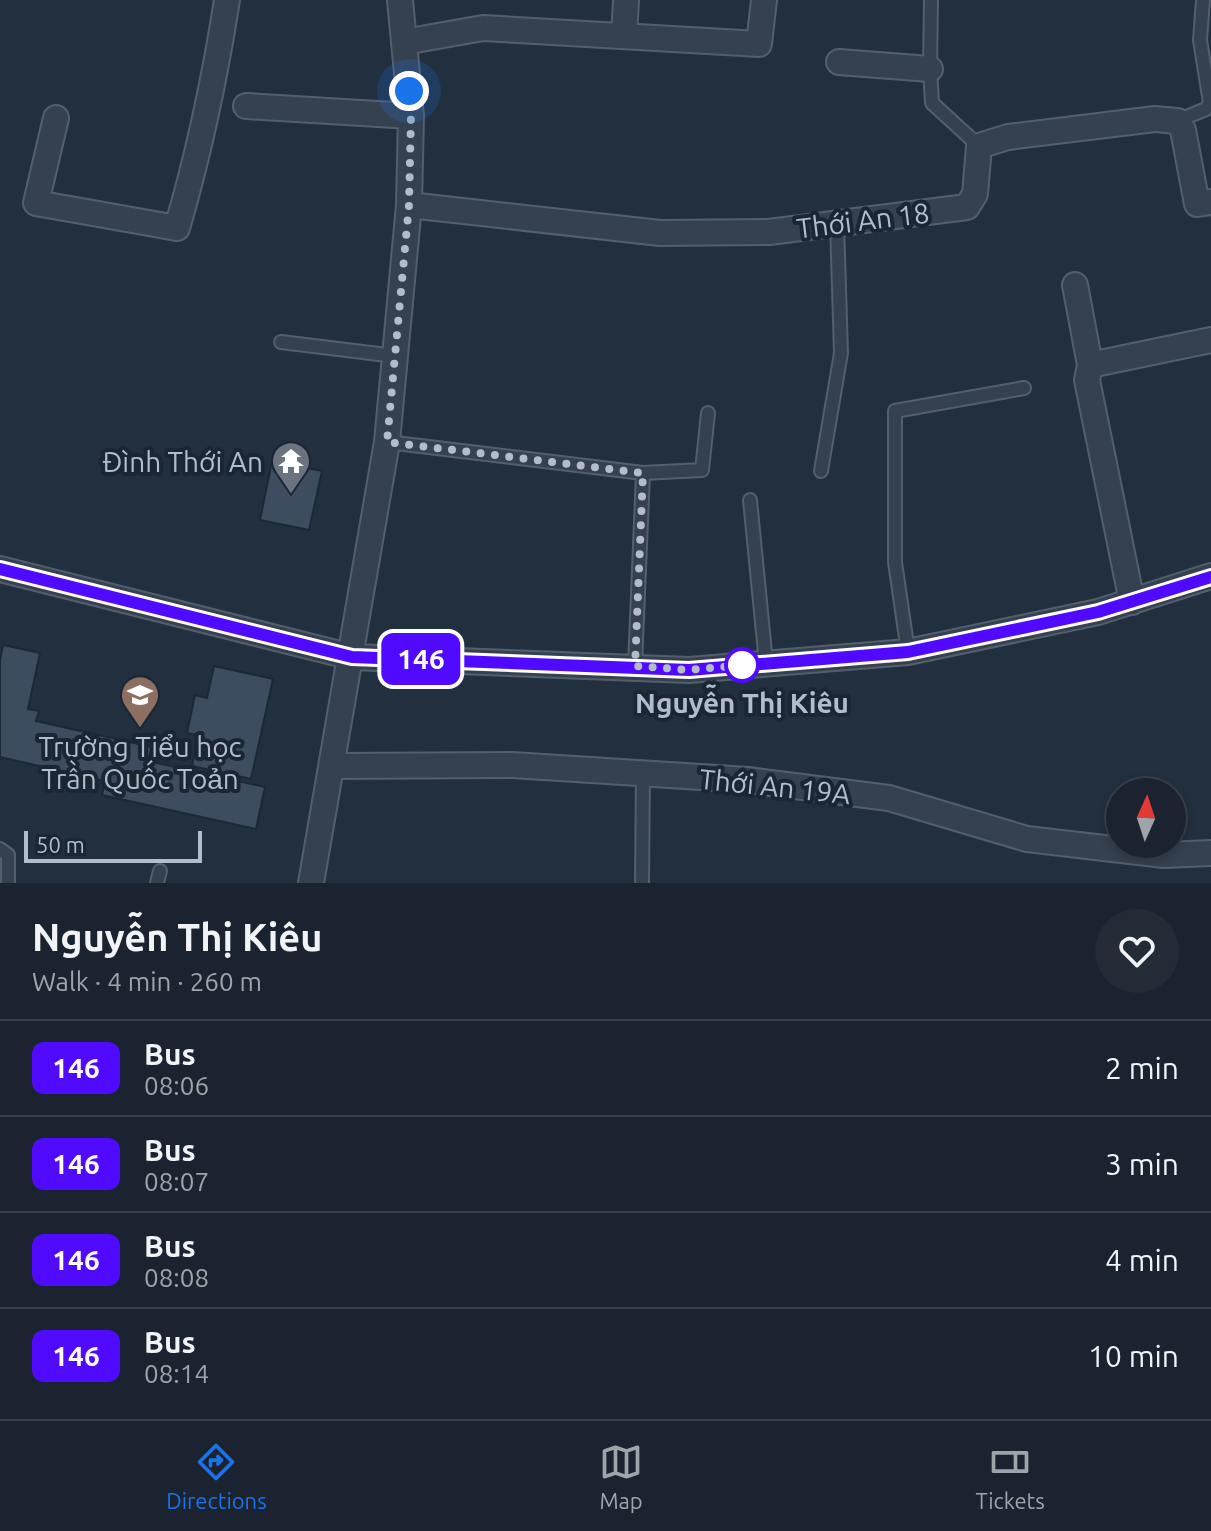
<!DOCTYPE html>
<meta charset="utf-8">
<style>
body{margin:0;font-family:Ubuntu,sans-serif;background:#232b37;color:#f1f3f6;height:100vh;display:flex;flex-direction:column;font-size:30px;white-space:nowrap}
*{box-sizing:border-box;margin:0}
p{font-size:26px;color:#9fa4aa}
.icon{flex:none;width:44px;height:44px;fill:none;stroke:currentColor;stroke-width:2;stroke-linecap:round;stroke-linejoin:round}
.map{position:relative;height:883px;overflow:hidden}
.details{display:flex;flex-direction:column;background:#1a232f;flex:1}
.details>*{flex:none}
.badge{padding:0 16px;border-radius:12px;font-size:28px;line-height:52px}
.needle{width:52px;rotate:3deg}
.controls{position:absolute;left:1106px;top:778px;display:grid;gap:16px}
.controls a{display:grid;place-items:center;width:80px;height:80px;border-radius:50%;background:#1a232f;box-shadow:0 4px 12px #0003,0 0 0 2px #38404b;font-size:40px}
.scale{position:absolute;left:24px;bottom:20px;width:178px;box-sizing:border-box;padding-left:8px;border:4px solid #b2bcca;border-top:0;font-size:22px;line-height:28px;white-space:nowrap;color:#b2bcca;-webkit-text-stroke:6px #1b2634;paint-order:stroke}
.you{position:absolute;width:40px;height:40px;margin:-20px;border:6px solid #fff;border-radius:50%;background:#1a73e8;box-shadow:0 0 0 12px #1a73e833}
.map>.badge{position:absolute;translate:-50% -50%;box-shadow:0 0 0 4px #fff}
.round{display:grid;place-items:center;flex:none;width:84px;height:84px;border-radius:42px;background:#232b37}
.overview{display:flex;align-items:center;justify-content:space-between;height:136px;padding:0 32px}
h1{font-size:38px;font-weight:600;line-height:60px}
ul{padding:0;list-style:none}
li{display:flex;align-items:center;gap:24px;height:96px;padding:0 32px;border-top:2px solid #38404b}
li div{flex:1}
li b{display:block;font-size:30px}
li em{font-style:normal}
li .badge{min-width:88px;font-weight:700;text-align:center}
.tabs{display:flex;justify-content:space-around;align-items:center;height:112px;border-top:2px solid #38404b;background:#1a232f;font-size:22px;color:#9fa4aa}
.tabs a{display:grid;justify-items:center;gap:4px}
.tabs .on{color:#1a73e8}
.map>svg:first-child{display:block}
.building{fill:#3d4d5f;stroke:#1d2836;stroke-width:2}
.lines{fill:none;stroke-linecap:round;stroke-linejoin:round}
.service-casing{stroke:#545f6d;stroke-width:16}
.minor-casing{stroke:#545f6d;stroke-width:28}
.service{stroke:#36414f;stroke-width:12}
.minor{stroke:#36414f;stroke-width:24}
.line-casing{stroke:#fff;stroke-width:18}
.line{stroke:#4f0aff;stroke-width:12}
.walk{stroke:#b2bcca;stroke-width:8;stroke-dasharray:0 14.4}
.stop-dot{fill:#fff;stroke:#4f0aff;stroke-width:4}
.labels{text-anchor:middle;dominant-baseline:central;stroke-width:8;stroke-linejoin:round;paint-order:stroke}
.street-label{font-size:28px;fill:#b2bcca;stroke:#1b2634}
.poi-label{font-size:28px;fill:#b2bcca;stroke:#1b2634;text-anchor:end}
.stop-label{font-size:28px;font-weight:bold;fill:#b2bcca;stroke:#1b2634}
</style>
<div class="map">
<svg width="1211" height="883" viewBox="0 0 1211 883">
<rect width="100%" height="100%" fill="#222f3f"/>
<g class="building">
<path d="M 272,461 L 322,471 L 309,530 L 260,520 Z"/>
<path d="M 3,645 L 40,653 L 28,709 L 39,711 L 36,721 L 152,747 L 148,761 L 265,787 L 256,829 L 102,795 L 105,781 L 0,757 L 0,660 Z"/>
<path d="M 214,666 L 273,679 L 251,779 L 192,766 L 198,735 L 187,733 L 195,695 L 207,698 Z"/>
</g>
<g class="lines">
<defs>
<g id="service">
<path d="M 931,0 L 930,69 L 932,103 L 979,146"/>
<path d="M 1177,121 L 1206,109 L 1210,103 L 1200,40 L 1203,0"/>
<path d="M 281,342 L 395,356"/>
<path d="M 387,442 L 643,473 L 635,666"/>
<path d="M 821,471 L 841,353 L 837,223"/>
<path d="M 643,473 L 702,470 L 708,413"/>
<path d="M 750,500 L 766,663"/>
<path d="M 908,652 L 895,562 L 895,411 L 1024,388"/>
<path d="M 0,849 L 8,855 L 8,883"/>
<path d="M 157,883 L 160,871"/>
<path d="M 642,883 L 643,773"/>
</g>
<g id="minor">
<path d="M 624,36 L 626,0"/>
<path d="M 404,42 L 483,28 L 759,44 L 764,0"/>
<path d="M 839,62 L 930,69"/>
<path d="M 246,106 L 411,116"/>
<path d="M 56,118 L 36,203 L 177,228 C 199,153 215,77 227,0"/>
<path d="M 409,205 L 660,233 L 769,232 L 967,207 L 975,194 L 979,146 L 1008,137 L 1155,119 L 1177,121 L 1183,130 L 1197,204 L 1211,202"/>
<path d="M 1075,285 L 1090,365 L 1087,380 L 1132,602"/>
<path d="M 1090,365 L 1211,340"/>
<path d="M 0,569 L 352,657 L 689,670 L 908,652 L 1098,612 L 1211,576"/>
<path d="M 332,766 L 512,765 L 748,780 L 889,798 L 1027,839 L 1164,855 L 1211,853"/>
<path d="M 311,883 L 387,442 L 409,205 L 411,116 L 400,0"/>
</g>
</defs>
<use href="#service" class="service-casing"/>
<use href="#minor" class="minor-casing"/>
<use href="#service" class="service"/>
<use href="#minor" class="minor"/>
</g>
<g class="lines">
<defs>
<path id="line" d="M 0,569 L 352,657 L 689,670 L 908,652 L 1098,612 L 1211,577"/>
</defs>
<use href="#line" class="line-casing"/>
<use href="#line" class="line"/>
<path class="walk" d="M 409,91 L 411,116 L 409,205 L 387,442 L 643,473 L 635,666 L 689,670 L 742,665"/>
</g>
<defs>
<symbol id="temple-pin" viewBox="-11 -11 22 30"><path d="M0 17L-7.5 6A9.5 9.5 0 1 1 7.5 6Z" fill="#6b7280" stroke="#1b2634"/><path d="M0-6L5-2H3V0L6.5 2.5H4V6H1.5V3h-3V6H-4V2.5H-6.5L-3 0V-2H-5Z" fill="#fff"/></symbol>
<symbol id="school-pin" viewBox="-11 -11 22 30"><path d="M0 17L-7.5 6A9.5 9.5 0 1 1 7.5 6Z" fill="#8d6e63" stroke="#1b2634"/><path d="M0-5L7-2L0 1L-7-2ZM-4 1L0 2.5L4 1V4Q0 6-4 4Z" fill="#fff"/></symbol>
</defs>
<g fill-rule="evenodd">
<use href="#temple-pin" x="269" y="439" width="44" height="60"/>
<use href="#school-pin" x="118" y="673" width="44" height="60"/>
</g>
<circle class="stop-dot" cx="742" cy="665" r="16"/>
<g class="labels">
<g class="street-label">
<text transform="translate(863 220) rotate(-7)">Thới An 18</text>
<text transform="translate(775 786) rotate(6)">Thới An 19A</text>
</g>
<g class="poi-label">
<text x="263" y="461">Đình Thới An</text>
<text x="140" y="746" text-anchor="middle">Trường Tiểu học<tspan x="140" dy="32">Trần Quốc Toản</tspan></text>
</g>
<g class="stop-label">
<text x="742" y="702">Nguyễn Thị Kiêu</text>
</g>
</g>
</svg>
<div class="controls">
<a><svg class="needle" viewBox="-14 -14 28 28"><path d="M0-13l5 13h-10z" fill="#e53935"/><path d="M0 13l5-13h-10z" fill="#9fa4aa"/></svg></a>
</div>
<div class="scale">50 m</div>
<div class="you" style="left:409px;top:91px"></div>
<b class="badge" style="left:421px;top:659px;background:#4f0aff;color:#fff">146</b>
</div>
<section class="details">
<div class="overview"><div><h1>Nguyễn Thị Kiêu</h1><p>Walk · 4 min · 260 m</p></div><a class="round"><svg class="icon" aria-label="heart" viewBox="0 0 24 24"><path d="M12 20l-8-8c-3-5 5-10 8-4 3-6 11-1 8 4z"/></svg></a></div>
<ul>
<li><span class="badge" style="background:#4f0aff;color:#fff">146</span><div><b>Bus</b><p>08:06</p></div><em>2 min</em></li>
<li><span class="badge" style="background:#4f0aff;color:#fff">146</span><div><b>Bus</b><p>08:07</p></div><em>3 min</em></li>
<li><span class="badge" style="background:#4f0aff;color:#fff">146</span><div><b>Bus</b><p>08:08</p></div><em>4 min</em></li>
<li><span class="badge" style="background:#4f0aff;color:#fff">146</span><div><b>Bus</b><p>08:14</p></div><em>10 min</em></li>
</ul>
</section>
<nav class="tabs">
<a class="on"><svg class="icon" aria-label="directions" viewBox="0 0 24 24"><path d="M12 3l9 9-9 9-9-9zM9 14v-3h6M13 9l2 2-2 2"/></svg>Directions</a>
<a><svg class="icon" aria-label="map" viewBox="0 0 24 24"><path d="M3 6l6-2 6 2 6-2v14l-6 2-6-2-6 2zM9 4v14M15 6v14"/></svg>Map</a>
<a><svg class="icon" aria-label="tickets" viewBox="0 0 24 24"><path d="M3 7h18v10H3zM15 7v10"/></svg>Tickets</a>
</nav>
